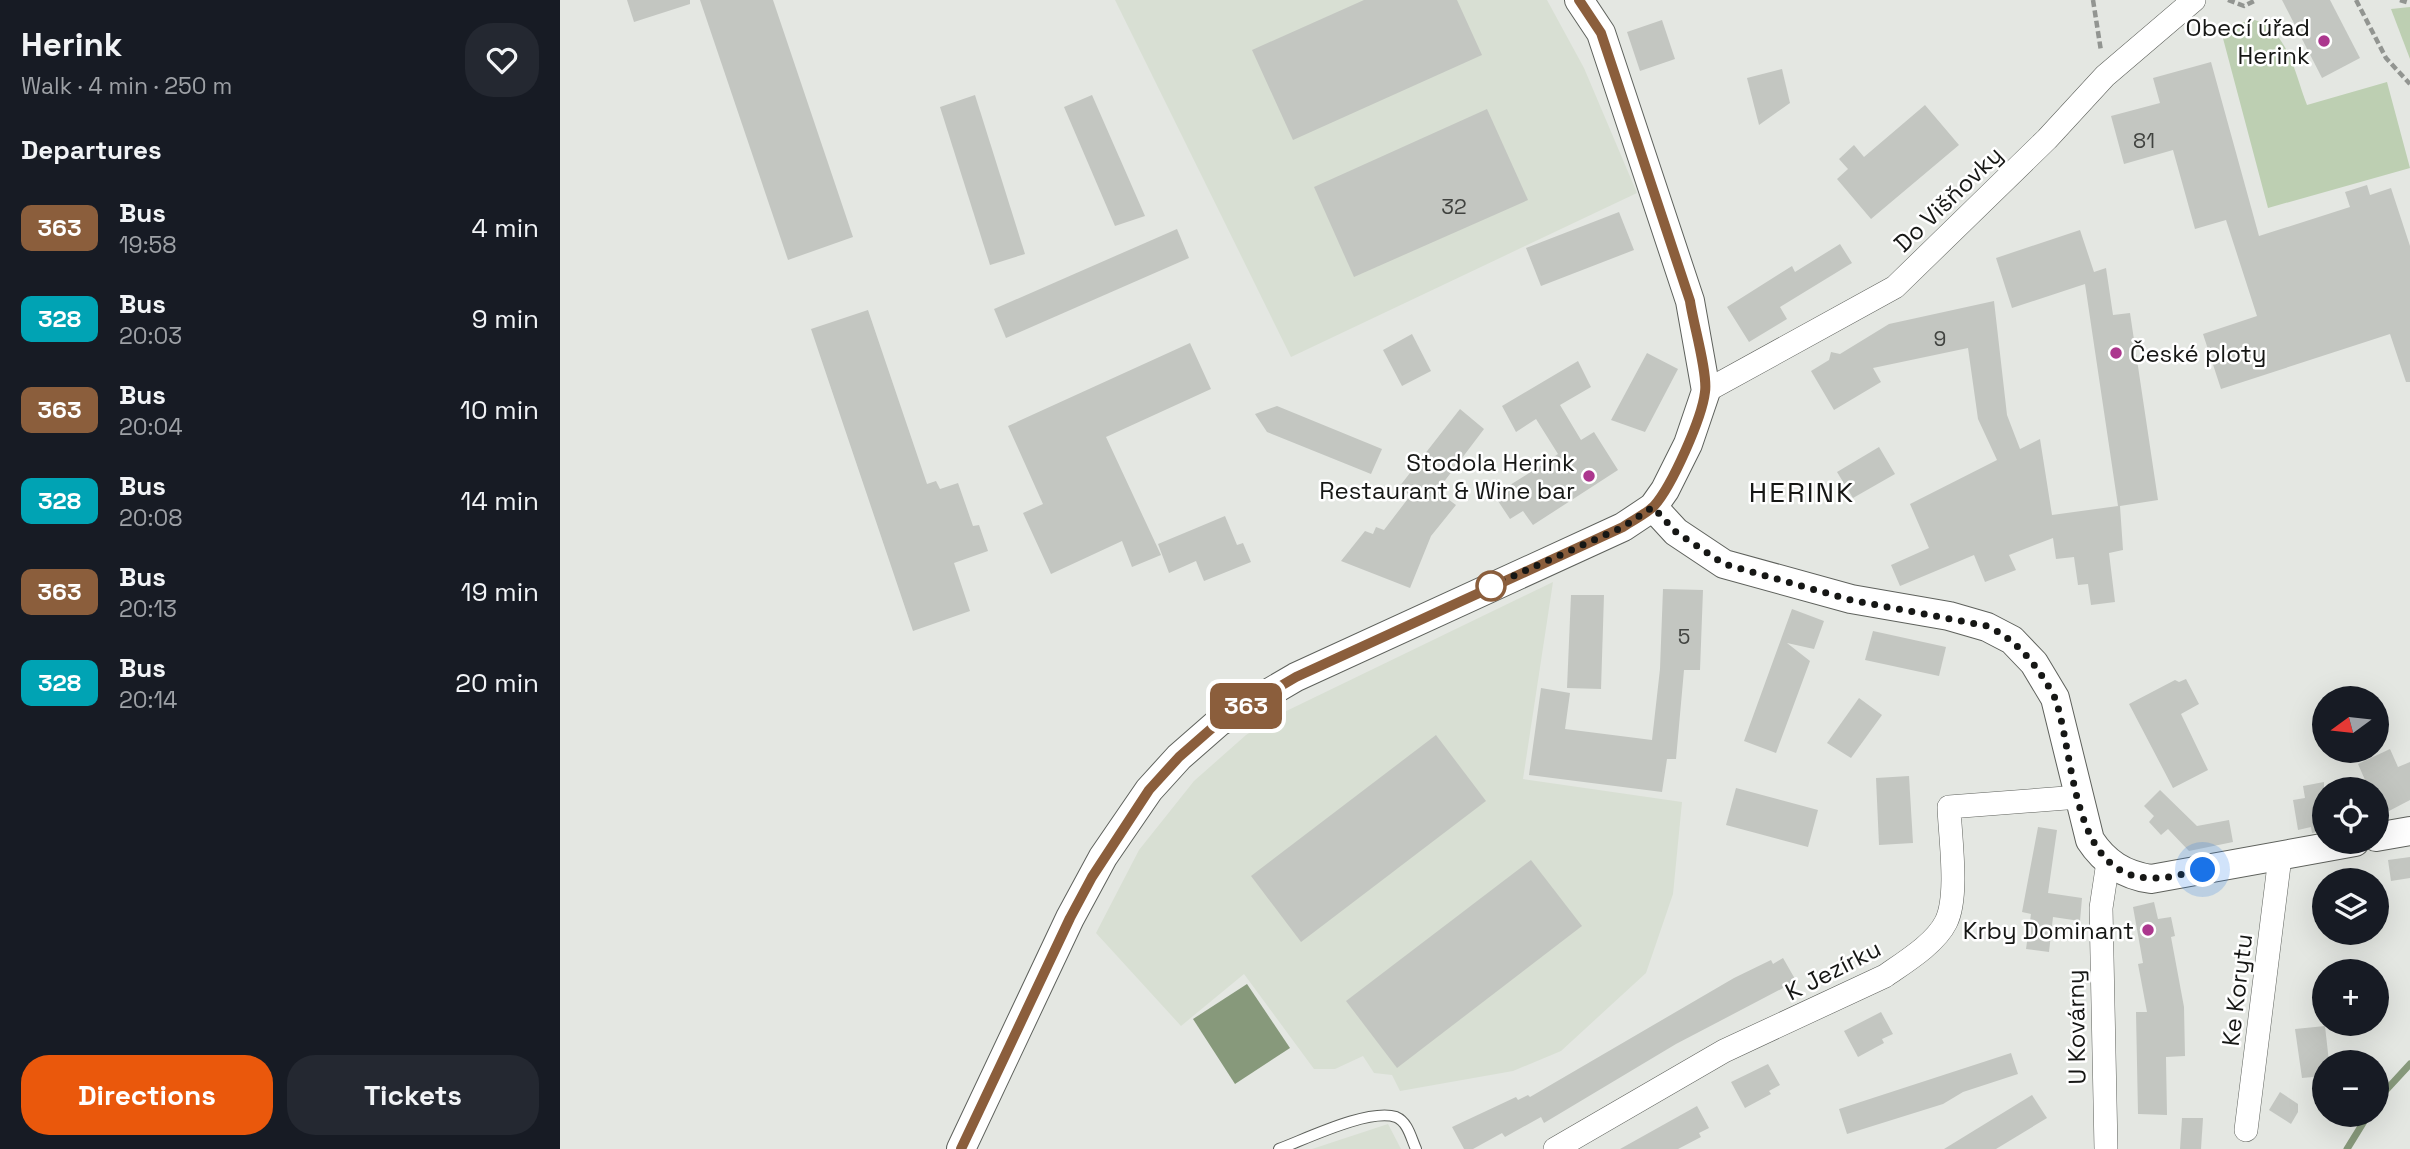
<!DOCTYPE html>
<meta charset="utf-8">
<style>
body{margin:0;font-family:"Space Grotesk",sans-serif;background:#242831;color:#f1f3f6;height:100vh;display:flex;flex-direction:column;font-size:26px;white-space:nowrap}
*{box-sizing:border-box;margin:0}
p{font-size:23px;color:#9ea1a6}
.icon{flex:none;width:38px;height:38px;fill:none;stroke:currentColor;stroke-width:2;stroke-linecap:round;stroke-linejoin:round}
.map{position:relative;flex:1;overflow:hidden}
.sheet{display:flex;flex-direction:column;background:#171b24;width:560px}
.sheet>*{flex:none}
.badge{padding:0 14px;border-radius:10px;font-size:24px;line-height:46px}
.needle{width:46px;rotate:255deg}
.buttons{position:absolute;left:1752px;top:686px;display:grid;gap:14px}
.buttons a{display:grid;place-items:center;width:77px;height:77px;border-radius:50%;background:#171b24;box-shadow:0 7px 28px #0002;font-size:35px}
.you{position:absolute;width:35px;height:35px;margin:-18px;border:5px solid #fff;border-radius:50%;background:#1a73e8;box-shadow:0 0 0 10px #1a73e833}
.map>.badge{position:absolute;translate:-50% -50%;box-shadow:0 0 0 4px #fff}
h2{padding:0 21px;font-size:26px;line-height:63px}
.round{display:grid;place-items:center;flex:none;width:74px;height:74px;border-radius:28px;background:#242831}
.overview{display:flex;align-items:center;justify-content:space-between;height:119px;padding:0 21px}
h1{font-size:33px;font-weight:700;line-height:52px}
.cta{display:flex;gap:14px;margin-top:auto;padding:14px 21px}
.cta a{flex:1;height:80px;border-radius:28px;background:#ea580c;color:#fff;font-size:28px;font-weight:700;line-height:80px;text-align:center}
.cta a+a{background:#242831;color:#f1f3f6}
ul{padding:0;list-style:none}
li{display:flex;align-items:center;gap:21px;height:91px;padding:0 21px}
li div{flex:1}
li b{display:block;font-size:26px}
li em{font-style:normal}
li .badge{min-width:77px;font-weight:700;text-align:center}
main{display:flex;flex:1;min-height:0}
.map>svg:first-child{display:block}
.built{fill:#d8dfd3}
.green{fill:#bdcfb2}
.water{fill:#87997b}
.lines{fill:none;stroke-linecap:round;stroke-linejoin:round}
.stream{stroke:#87997b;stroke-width:7}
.building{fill:#c3c6c1}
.service-casing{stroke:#5e615c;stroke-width:12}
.minor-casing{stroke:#5e615c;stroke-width:24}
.tertiary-casing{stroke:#5e615c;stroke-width:30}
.path{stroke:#929591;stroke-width:4.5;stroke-dasharray:7 3.5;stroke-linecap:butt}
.service{stroke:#fff;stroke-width:10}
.minor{stroke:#fff;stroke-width:23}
.tertiary{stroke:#fff;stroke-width:28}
.line-casing{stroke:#fff;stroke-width:16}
.line{stroke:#8b5e3c;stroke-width:10}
.walk{stroke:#161715;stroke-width:7;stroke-dasharray:0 12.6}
.poi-dot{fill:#ac378e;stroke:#fff;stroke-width:2.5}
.stop-dot{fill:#fff;stroke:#8b5e3c;stroke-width:3.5}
.labels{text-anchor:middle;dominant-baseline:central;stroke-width:5;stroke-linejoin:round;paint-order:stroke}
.number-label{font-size:21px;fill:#414340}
.poi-label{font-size:24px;fill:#161715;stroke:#fff;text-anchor:end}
.street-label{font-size:24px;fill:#161715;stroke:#fff}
.quarter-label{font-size:28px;letter-spacing:2px;fill:#161715;stroke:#fff}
</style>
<main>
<section class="sheet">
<div class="overview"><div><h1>Herink</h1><p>Walk · 4 min · 250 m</p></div><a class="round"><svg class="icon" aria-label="heart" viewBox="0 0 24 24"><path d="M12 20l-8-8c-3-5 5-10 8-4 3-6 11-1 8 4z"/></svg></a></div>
<h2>Departures</h2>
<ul>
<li><span class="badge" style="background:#8b5e3c;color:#fff">363</span><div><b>Bus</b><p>19:58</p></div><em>4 min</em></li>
<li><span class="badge" style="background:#00a3b4;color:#fff">328</span><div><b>Bus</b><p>20:03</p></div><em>9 min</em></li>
<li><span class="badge" style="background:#8b5e3c;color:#fff">363</span><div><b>Bus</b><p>20:04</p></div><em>10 min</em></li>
<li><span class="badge" style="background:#00a3b4;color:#fff">328</span><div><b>Bus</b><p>20:08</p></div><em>14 min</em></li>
<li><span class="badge" style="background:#8b5e3c;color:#fff">363</span><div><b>Bus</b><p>20:13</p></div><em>19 min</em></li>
<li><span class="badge" style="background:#00a3b4;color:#fff">328</span><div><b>Bus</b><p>20:14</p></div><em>20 min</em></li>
</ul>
<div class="cta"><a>Directions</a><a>Tickets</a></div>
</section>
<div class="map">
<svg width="1850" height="1149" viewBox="0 0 1850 1149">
<rect width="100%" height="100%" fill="#e4e7e2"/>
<g class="built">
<path d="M 555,0 L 987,0 L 1024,68 L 1077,193 L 731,357 Z"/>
<path d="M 993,582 L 963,779 L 1122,802 L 1113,894 L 1086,973 L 1001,1051 L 953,1071 L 840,1091 L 832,1075 L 814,1073 L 803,1056 L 775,1069 L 754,1069 L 684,974 L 621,1026 L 536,933 L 579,850 L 634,781 L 686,735 L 716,716 Z"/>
<path d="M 828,1124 L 841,1149 L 752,1149 Z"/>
</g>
<g class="green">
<path d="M 1850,7 L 1850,59 L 1831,9 Z"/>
<path d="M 1695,20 C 1729,32 1735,75 1747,105 L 1827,82 L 1850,168 L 1708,208 L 1660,27 Z"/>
</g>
<path class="water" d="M 687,984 L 730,1048 L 675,1084 L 633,1019 Z"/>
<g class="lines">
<g class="stream">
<path d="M 1816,1101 L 1850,1064"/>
<path d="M 1787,1149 L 1808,1115"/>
</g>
</g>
<g class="building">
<path d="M 67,0 L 130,0 L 130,4 L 74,22 Z"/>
<path d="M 140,0 L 213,0 L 293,237 L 228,260 Z"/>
<path d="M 804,0 L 897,0 L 922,55 L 733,140 L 692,50 Z"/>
<path d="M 1722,0 L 1770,0 L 1800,58 L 1762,78 Z"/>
<path d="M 1102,20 L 1115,59 L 1080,71 L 1067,32 Z"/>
<path d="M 1651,62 L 1699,236 L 1790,207 L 1785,192 L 1807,185 L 1810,195 L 1831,188 L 1850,246 L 1850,382 L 1846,382 L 1830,334 L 1661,389 L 1643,334 L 1697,316 L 1666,220 L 1635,229 L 1613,150 L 1564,164 L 1551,116 L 1600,103 L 1593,78 Z"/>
<path d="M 1222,69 L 1230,103 L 1199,125 L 1187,78 Z"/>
<path d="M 415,95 L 465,254 L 430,265 L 380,107 Z"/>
<path d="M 532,95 L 585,216 L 555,226 L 504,107 Z"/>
<path d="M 1365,105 L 1399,145 L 1311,219 L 1277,179 L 1288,169 L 1279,159 L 1294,145 L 1304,157 Z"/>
<path d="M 927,109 L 968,200 L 794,277 L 754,187 Z"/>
<path d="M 1059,212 L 1074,250 L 981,286 L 966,248 Z"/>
<path d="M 617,229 L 629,258 L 446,338 L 434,309 Z"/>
<path d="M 1520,230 L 1534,272 L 1546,268 L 1553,315 L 1570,313 L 1598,500 L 1560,506 L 1563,550 L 1549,553 L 1555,602 L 1531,605 L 1528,584 L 1518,585 L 1514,557 L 1496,559 L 1493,538 L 1449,555 L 1456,570 L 1425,582 L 1414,555 L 1340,586 L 1331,565 L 1369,548 L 1350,504 L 1437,460 L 1418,419 L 1408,348 L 1313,368 L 1321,382 L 1274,410 L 1251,371 L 1269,360 L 1271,352 L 1280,354 L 1329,324 L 1434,301 L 1447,415 L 1460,449 L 1480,439 L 1492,515 L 1558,506 L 1525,284 L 1452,308 L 1436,258 Z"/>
<path d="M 1280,244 L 1292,263 L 1220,307 L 1227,319 L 1189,342 L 1167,307 L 1232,266 L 1235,272 Z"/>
<path d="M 308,310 L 367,484 L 376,481 L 380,489 L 398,483 L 413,526 L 419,525 L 428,551 L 394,563 L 410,611 L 353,631 L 251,329 Z"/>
<path d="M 852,334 L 871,371 L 842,386 L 823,350 Z"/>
<path d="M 630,343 L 651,389 L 546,437 L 601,555 L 572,567 L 562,541 L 491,574 L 463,513 L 483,504 L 448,426 Z"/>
<path d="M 1087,353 L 1118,369 L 1085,432 L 1051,420 Z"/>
<path d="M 1018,361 L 1031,387 L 1000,405 L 1021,440 L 1034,432 L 1058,470 L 973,525 L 963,511 L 950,519 L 934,495 L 974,470 L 978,473 L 976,469 L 998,454 L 976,419 L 956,432 L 942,406 Z"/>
<path d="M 717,406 L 822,449 L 811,474 L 707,432 L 695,414 Z"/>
<path d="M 900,409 L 924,429 L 877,491 L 896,505 L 871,536 L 850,588 L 781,561 L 805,531 L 813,534 L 816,527 L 824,530 L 850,496 L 839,487 Z"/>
<path d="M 1319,447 L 1335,474 L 1293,498 L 1277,472 Z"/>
<path d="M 665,516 L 677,545 L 683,543 L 691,562 L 644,581 L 636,561 L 609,573 L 598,544 Z"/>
<path d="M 1103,589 L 1143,590 L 1140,670 L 1124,670 L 1116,759 L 1107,759 L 1102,792 L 969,775 L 981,688 L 1010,693 L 1005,729 L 1092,740 L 1100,669 Z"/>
<path d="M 1011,595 L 1044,595 L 1041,689 L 1007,688 Z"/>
<path d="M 1232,609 L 1264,621 L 1254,649 L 1227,643 L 1250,661 L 1216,753 L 1184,741 Z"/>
<path d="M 1313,631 L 1386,647 L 1379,676 L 1305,660 Z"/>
<path d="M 1626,679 L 1639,704 L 1621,714 L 1648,770 L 1613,788 L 1569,704 L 1615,680 L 1619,682 Z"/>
<path d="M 1299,698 L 1322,715 L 1291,758 L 1267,743 Z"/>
<path d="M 876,735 L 926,801 L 741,942 L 691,876 Z"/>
<path d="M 1830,749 L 1838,767 L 1850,762 L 1850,800 L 1829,811 L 1816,806 L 1816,789 L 1809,789 L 1798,764 Z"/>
<path d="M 1349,776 L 1353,843 L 1319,845 L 1316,778 Z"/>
<path d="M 1764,782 L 1764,831 L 1752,833 L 1751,827 L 1738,830 L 1733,800 L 1745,798 L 1743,786 Z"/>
<path d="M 1176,788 L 1258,810 L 1248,847 L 1166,825 Z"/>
<path d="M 1600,790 L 1637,826 L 1669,820 L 1673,842 L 1629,851 L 1608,829 L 1601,835 L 1589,822 L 1594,816 L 1584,806 Z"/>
<path d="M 1478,827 L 1497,830 L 1488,893 L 1522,898 L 1520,921 L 1493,917 L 1489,952 L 1466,949 L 1471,914 L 1462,912 Z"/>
<path d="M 1850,857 L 1850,878 L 1831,881 L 1828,860 Z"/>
<path d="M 971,860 L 1022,926 L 837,1068 L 786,1001 Z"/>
<path d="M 1594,902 L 1598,919 L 1611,917 L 1615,936 L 1611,937 L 1624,1007 L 1625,1056 L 1606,1057 L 1607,1115 L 1578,1114 L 1576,1012 L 1587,1012 L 1578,964 L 1583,963 L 1573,907 Z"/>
<path d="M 1223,958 L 1235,979 L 1225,987 L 1116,1044 L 984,1123 L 981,1117 L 945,1137 L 942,1133 L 913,1149 L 904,1149 L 892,1127 L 956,1097 L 958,1100 L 968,1095 L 970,1097 L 1174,978 L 1211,960 L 1213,964 Z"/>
<path d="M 1321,1012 L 1333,1034 L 1322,1039 L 1324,1043 L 1298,1057 L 1284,1031 Z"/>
<path d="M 1765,1026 L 1769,1062 L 1764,1062 L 1764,1076 L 1742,1078 L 1735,1029 Z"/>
<path d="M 1451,1053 L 1458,1074 L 1403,1092 L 1383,1104 L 1287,1134 L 1279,1109 Z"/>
<path d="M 1208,1064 L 1220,1085 L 1209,1091 L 1211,1094 L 1185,1108 L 1171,1082 Z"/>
<path d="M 1720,1092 L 1738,1104 L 1738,1112 L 1731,1124 L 1709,1110 Z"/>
<path d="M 1472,1095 L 1487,1118 L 1436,1149 L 1384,1149 Z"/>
<path d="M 1137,1106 L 1149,1128 L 1139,1133 L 1141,1137 L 1118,1149 L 1060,1149 Z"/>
<path d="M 1622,1118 L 1643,1118 L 1641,1149 L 1620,1149 Z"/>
</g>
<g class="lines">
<defs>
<path id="service" d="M 719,1149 C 746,1139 809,1108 836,1117 C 848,1122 851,1138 856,1149"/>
<g id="minor">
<path d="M 1146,391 L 1335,287 L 1487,139 L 1545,76 L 1634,0"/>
<path d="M 1686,1130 L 1720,857"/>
<path d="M 995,1149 L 1164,1051 L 1325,976 C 1345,962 1375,944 1386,922 C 1399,896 1390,837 1389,807 L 1519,797"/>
<path d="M 1546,1149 L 1541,908 L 1548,862"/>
</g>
<g id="tertiary">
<path d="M 1093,507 L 1116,532 L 1164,564 L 1291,599 L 1389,616 L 1427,627 L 1452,640 L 1474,663 L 1495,698 L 1530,840 C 1545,863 1564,875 1591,879 L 1795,842"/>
<path d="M 1816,837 L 1850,831"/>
<path d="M 401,1149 L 510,918 L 543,857 L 589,790 L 619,757 L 659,722 L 736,677 L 1063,527 L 1093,507 L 1105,490 L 1128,444 L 1146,391 L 1130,301 L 1041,33 L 1019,0"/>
</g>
</defs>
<use href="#service" class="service-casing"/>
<use href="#minor" class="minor-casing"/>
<use href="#tertiary" class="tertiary-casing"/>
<g class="path">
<path d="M 1533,0 L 1541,51"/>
<path d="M 1668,0 L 1684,6 L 1696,0"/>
<path d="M 1796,0 L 1826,58 L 1850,84"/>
<path d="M 1840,0 L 1850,3"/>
</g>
<use href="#service" class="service"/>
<use href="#minor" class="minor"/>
<use href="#tertiary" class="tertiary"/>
</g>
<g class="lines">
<defs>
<path id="line" d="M 401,1149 L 510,918 L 532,877 L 589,790 L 619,757 L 659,722 L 736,677 L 1063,527 C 1073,520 1086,514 1094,506 C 1112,486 1142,418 1145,392 C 1148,373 1133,323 1130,301 L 1041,33 L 1019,0"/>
</defs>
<use href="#line" class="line-casing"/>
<use href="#line" class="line"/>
<path class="walk" d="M 931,586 L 1063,527 L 1093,507 L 1116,532 L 1164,564 L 1291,600 L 1427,626 C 1459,641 1479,668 1495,698 C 1515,754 1510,876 1590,878 C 1607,879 1626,873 1643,870"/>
</g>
<g class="poi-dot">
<circle cx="1764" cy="41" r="7"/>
<circle cx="1556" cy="353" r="7"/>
<circle cx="1029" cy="476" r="7"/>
<circle cx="1588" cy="930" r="7"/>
</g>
<circle class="stop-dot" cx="931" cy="586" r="14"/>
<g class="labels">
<g class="number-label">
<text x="1584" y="140">81</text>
<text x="894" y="206">32</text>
<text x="1380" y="338">9</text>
<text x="1124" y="636">5</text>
</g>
<g class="poi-label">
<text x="1750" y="27">Obecí úřad<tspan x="1750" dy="28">Herink</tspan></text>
<text x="1570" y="353" text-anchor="start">České ploty</text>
<text x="1015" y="462">Stodola Herink<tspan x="1015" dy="28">Restaurant &amp; Wine bar</tspan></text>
<text x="1574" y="930">Krby Dominant</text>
</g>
<g class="street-label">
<text transform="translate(1388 199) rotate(-44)">Do Višňovky</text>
<text transform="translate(1273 970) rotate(-27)">K Jezírku</text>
<text transform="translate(1677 990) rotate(-83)">Ke Korytu</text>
<text transform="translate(1516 1027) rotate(-91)">U Kovárny</text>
</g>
<g class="quarter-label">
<text x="1242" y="492">HERINK</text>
</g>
</g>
</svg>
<div class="buttons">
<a><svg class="needle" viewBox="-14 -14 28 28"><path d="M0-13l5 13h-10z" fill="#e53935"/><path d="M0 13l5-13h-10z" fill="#9ea1a6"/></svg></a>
<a><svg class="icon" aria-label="locate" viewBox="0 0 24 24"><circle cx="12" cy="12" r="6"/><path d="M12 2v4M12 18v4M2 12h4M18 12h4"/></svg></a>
<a><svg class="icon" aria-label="layers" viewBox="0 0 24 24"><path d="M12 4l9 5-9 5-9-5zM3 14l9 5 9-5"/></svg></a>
<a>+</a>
<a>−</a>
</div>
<div class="you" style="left:1643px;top:870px"></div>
<b class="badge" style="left:686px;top:706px;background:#8b5e3c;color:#fff">363</b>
</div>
</main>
